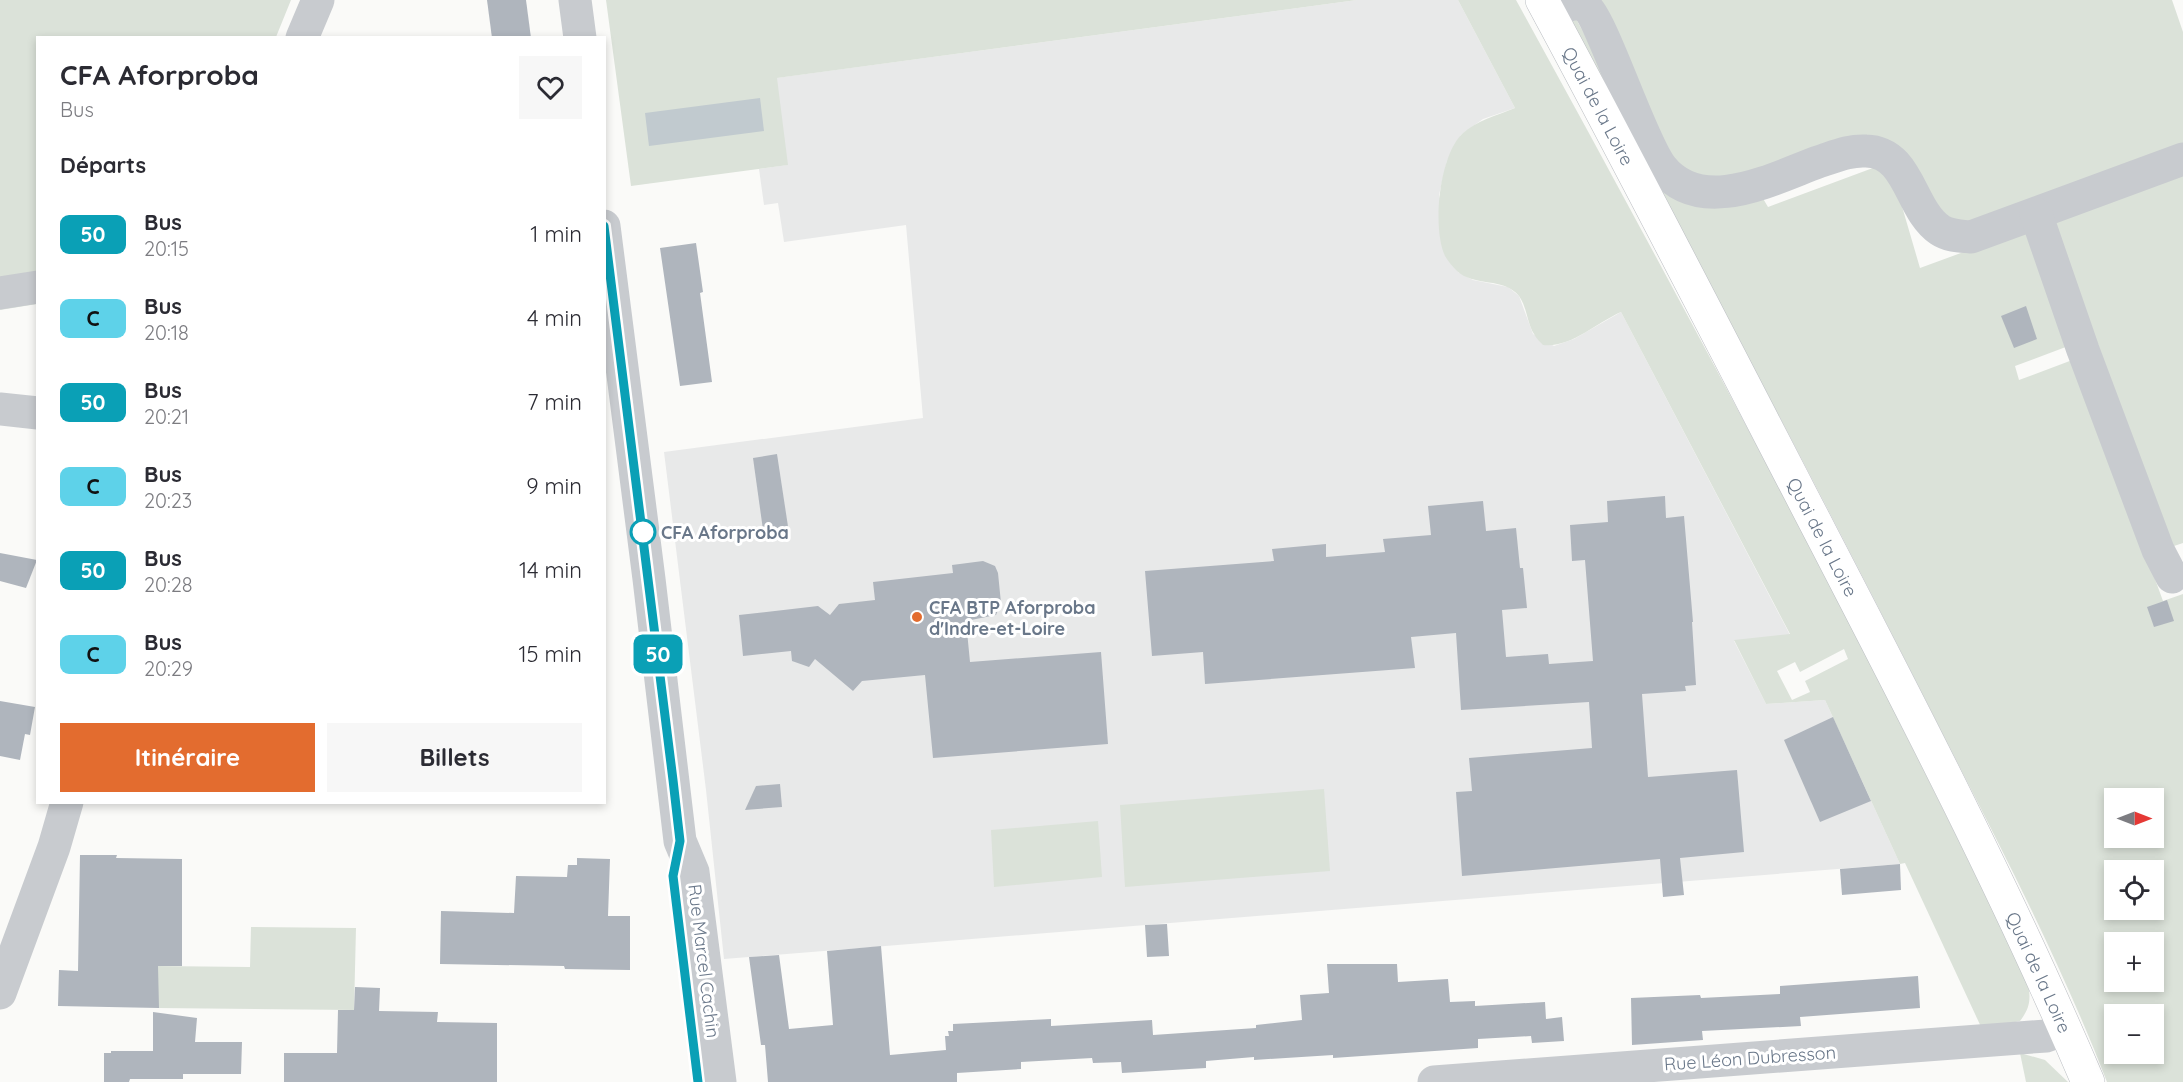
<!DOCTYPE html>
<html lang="fr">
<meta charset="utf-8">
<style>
body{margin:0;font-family:Quicksand,sans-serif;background:#f7f7f7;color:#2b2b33;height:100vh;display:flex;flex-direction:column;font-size:22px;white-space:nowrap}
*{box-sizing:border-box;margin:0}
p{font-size:20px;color:#7c7c81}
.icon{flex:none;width:33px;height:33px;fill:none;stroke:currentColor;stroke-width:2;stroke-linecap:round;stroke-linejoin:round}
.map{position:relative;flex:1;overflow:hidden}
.side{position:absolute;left:36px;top:36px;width:570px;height:768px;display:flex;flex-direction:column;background:#fff;border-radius:0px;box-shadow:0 3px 9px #0003}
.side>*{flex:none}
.badge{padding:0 12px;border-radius:9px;font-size:21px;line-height:39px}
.needle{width:39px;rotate:90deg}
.tools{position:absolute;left:2104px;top:788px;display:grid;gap:12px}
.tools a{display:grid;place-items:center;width:60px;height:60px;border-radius:0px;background:#fff;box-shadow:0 3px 9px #0003;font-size:30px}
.map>.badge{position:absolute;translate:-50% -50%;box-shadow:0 0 0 3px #fff}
h2{padding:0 24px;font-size:22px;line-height:54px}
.round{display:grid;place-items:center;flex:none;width:63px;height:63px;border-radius:0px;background:#f7f7f7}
.overview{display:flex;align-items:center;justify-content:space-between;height:102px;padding:0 24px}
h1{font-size:28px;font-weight:700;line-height:45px}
.action{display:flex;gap:12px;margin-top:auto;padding:12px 24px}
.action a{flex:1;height:69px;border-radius:0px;background:#e36c2f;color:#fff;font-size:24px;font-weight:700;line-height:69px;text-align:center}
.action a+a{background:#f7f7f7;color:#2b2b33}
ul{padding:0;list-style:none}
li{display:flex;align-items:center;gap:18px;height:84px;padding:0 24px}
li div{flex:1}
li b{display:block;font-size:22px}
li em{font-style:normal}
li .badge{min-width:66px;font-weight:700;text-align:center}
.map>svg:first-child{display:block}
.built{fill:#e8e9e9}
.green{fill:#dbe2d9;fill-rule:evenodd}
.water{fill:#c1cacf}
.building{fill:#afb5bd}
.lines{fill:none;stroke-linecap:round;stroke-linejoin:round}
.major-casing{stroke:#bbbec3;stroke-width:34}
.minor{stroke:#c8cbcf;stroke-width:33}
.major{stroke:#fff;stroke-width:33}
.line-casing{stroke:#fff;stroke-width:14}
.line{stroke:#0aa0b6;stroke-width:9}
.stop-dot{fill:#fff;stroke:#0aa0b6;stroke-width:3}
.poi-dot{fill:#e36c2f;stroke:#fff;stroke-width:2}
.labels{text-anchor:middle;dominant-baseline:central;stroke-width:6;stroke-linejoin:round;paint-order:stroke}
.street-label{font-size:18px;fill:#697789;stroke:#fff}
.stop-label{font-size:18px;font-weight:bold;fill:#697789;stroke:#fff;text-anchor:start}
.poi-label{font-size:18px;font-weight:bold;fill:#697789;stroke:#fff;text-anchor:start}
</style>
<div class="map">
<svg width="2183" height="1082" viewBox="0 0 2183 1082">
<rect width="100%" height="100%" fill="#fafaf8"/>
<path class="built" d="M 1357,0 L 1458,0 L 1515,108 L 1483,119 L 1461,135 L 1447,161 L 1439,195 L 1458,272 L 1473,280 L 1508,287 L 1519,296 L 1533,334 L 1554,346 L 1574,339 L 1621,312 L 1790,635 L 1734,641 L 1766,704 L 1825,700 L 1900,864 L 724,959 L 706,790 L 664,452 L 923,418 L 906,225 L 784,242 L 778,203 L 764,205 L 759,169 L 787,165 L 776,78 Z"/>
<g class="green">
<path d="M 0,0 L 291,0 L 276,37 L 38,38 L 37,304 L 0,310 Z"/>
<path d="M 606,0 L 1357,0 L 777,78 L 788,165 L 631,186 Z"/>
<path d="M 1458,0 L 1516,0 C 1694,324 1869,650 2028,984 C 2031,999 2030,1008 2020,1021 L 1982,1029 L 1905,863 L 1900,864 L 1825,700 L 1766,704 L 1734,640 L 1790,634 L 1621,312 C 1596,323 1571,348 1543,345 C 1540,342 1536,338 1534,334 C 1527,323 1527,307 1519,296 C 1504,277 1474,287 1457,271 C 1453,267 1448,261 1445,256 C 1432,229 1439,156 1462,134 C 1477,120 1496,116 1515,108 ZM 1844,649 L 1848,659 L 1805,681 L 1810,692 L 1792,700 L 1777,671 L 1795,662 L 1800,672 Z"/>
<path d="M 1593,0 L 2172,0 L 2183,32 L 2183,145 L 1958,228 L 1895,157 L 1756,178 L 1683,177 Z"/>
<path d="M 1566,15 L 1574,15 L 1661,178 L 1758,190 L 1768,207 L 1889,162 L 1920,268 L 2029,228 L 2071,345 L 2015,366 L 2019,380 L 2075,359 L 2163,601 L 2183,594 L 2183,1082 L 2107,1082 C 2055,947 1986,820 1921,691 C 1806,464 1686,239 1566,15 ZM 2115,798 L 2154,798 L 2154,837 L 2115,837 ZM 2115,870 L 2154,870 L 2154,909 L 2115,909 ZM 2115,942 L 2154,942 L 2154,981 L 2115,981 ZM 2115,1014 L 2154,1014 L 2154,1053 L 2115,1053 Z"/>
<path d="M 2183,167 L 2183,543 L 2168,548 L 2044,218 Z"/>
<path d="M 1324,789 L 1330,871 L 1125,887 L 1120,805 Z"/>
<path d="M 1098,821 L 1102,877 L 994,887 L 991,830 Z"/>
<path d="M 251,927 L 356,928 L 354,1010 L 157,1008 L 158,966 L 250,967 Z"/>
<path d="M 2020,1053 L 2045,1060 L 2068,1082 L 2026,1082 Z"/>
</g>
<path class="water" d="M 760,98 L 764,131 L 649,146 L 645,113 Z"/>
<g class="building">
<path d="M 487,0 L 526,0 L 531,38 L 492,38 Z"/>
<path d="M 696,243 L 703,292 L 700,293 L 712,382 L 680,386 L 660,248 Z"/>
<path d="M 2026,306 L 2037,339 L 2014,348 L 2001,316 Z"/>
<path d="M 777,454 L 789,533 L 764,537 L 753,458 Z"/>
<path d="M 1665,496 L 1666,518 L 1684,516 L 1693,622 L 1692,622 L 1696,685 L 1685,686 L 1686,691 L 1642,694 L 1648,777 L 1737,770 L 1744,852 L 1680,858 L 1684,895 L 1663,897 L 1660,859 L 1462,876 L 1456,792 L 1472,791 L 1469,758 L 1592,748 L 1589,702 L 1461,710 L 1456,633 L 1411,637 L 1415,668 L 1205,684 L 1203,652 L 1152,656 L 1145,571 L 1274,561 L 1272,549 L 1326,544 L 1326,557 L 1385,552 L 1383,539 L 1431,535 L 1428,506 L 1483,501 L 1486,531 L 1516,528 L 1520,568 L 1523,568 L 1527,608 L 1502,610 L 1506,657 L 1548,654 L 1549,664 L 1593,661 L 1585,560 L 1572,561 L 1570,525 L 1608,522 L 1607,501 Z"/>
<path d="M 0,553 L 37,560 L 26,588 L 0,581 Z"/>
<path d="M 983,561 L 995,566 L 998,573 L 1001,603 L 996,615 L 966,621 L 970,662 L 1101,652 L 1108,744 L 933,758 L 925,675 L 862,681 L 853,691 L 815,659 L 809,667 L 792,661 L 791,651 L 743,656 L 739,615 L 818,606 L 830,615 L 839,604 L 875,600 L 873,582 L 953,573 L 952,565 Z"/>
<path d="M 2167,600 L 2174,621 L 2154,627 L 2147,607 Z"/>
<path d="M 0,701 L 35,707 L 30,735 L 25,734 L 20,760 L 0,756 Z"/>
<path d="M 1833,717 L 1871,801 L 1820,822 L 1784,740 Z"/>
<path d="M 780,784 L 782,807 L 745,810 L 756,786 Z"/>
<path d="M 80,855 L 117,855 L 116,858 L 182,859 L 182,966 L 158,966 L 159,1008 L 58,1006 L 59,970 L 78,971 Z"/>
<path d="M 577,858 L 610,859 L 608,916 L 630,916 L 630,970 L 565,969 L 564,966 L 440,964 L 441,911 L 514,913 L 516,876 L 567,877 L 568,865 L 577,865 Z"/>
<path d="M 1900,864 L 1901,890 L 1842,895 L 1840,869 Z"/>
<path d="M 1167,924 L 1169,956 L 1147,957 L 1145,925 Z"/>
<path d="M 881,946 L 890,1055 L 946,1050 L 945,1036 L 949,1036 L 948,1031 L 953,1031 L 953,1024 L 1051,1019 L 1051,1026 L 1152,1020 L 1153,1035 L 1256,1028 L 1256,1025 L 1302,1020 L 1300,995 L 1329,993 L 1327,964 L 1397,964 L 1398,982 L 1448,979 L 1450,1002 L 1475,1001 L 1475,1006 L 1545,1002 L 1546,1019 L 1562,1017 L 1564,1041 L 1532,1043 L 1531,1036 L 1478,1039 L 1478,1048 L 1333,1058 L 1333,1055 L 1254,1060 L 1254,1057 L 1206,1061 L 1206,1068 L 1122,1073 L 1121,1062 L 1093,1063 L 1092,1058 L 1021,1062 L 1021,1069 L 957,1073 L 957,1082 L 768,1082 L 765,1045 L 761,1045 L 749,957 L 779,955 L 789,1029 L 833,1025 L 827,951 Z"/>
<path d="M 1918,976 L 1920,1008 L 1800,1017 L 1801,1026 L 1702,1031 L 1703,1040 L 1632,1045 L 1631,998 L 1700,995 L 1701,998 L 1780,994 L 1780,986 Z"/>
<path d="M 355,987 L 380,988 L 379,1011 L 438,1012 L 437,1022 L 497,1023 L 497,1082 L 284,1082 L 284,1053 L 337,1053 L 338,1010 L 354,1010 Z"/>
<path d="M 153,1012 L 197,1018 L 195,1042 L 242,1042 L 241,1074 L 183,1074 L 183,1079 L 130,1079 L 129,1082 L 104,1082 L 104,1053 L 111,1053 L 111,1051 L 153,1051 Z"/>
</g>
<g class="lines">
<defs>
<g id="major">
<path id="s1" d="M 1542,0 C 1630,163 1714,327 1799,491 C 1900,686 2002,880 2088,1082"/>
</g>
</defs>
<use href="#major" class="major-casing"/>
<g class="minor">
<path d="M 575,0 L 580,38"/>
<path d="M 1550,15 C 1560,10 1572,0 1583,5 C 1601,13 1640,141 1662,168 C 1701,217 1772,179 1818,162 C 1834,157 1849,150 1866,151 C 1910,152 1909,209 1940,230 C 1949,236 1960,236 1971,237 L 2183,159"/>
<path d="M 302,38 L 318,0"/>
<path d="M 2036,214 L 2083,350 L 2158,550 L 2172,577"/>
<path d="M 604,226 L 649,579 L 680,841 L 693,872 L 720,1082"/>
<path d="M 0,293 L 38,287"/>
<path d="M 0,409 L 38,413"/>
<path d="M 0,993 L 54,847 L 67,802"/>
<path d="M 1434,1082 L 2046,1036 L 2065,1029"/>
</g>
<use href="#major" class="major"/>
</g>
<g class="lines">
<defs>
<path id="line" d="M 604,226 L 673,780 L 680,841 L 673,876 L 698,1082"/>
</defs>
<use href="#line" class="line-casing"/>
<use href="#line" class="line"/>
</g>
<circle class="stop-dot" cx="643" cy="532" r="12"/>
<circle class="poi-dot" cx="917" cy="617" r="6"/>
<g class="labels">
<g class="street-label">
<text stroke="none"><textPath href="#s1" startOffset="120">Quai de la Loire</textPath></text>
<text stroke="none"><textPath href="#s1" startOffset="606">Quai de la Loire</textPath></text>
<text transform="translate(704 961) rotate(83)">Rue Marcel Cachin</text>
<text stroke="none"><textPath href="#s1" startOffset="1092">Quai de la Loire</textPath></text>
<text transform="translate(1750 1058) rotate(-4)">Rue Léon Dubresson</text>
</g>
<g class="stop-label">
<text x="661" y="532">CFA Aforproba</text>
</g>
<g class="poi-label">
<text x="929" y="607">CFA BTP Aforproba<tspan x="929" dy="21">d'Indre-et-Loire</tspan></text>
</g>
</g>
</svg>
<div class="tools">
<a><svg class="needle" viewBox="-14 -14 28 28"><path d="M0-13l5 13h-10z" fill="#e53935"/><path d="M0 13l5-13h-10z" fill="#7c7c81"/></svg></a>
<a><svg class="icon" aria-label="locate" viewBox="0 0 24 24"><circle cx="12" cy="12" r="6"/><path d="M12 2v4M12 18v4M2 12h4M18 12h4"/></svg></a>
<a>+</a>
<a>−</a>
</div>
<b class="badge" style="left:658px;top:654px;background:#0aa0b6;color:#fff">50</b>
<section class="side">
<div class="overview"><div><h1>CFA Aforproba</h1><p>Bus</p></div><a class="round"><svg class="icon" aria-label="heart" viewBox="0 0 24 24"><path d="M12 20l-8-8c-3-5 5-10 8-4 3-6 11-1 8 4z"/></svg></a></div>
<h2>Départs</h2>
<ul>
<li><span class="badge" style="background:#0aa0b6;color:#fff">50</span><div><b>Bus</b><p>20:15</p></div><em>1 min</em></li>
<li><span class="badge" style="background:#5ed2e9;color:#111">C</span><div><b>Bus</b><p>20:18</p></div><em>4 min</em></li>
<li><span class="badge" style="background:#0aa0b6;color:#fff">50</span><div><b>Bus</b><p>20:21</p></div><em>7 min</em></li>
<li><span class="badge" style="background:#5ed2e9;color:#111">C</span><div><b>Bus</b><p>20:23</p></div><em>9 min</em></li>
<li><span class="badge" style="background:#0aa0b6;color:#fff">50</span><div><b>Bus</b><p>20:28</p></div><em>14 min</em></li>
<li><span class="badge" style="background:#5ed2e9;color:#111">C</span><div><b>Bus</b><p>20:29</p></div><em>15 min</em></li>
</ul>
<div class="action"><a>Itinéraire</a><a>Billets</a></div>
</section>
</div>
